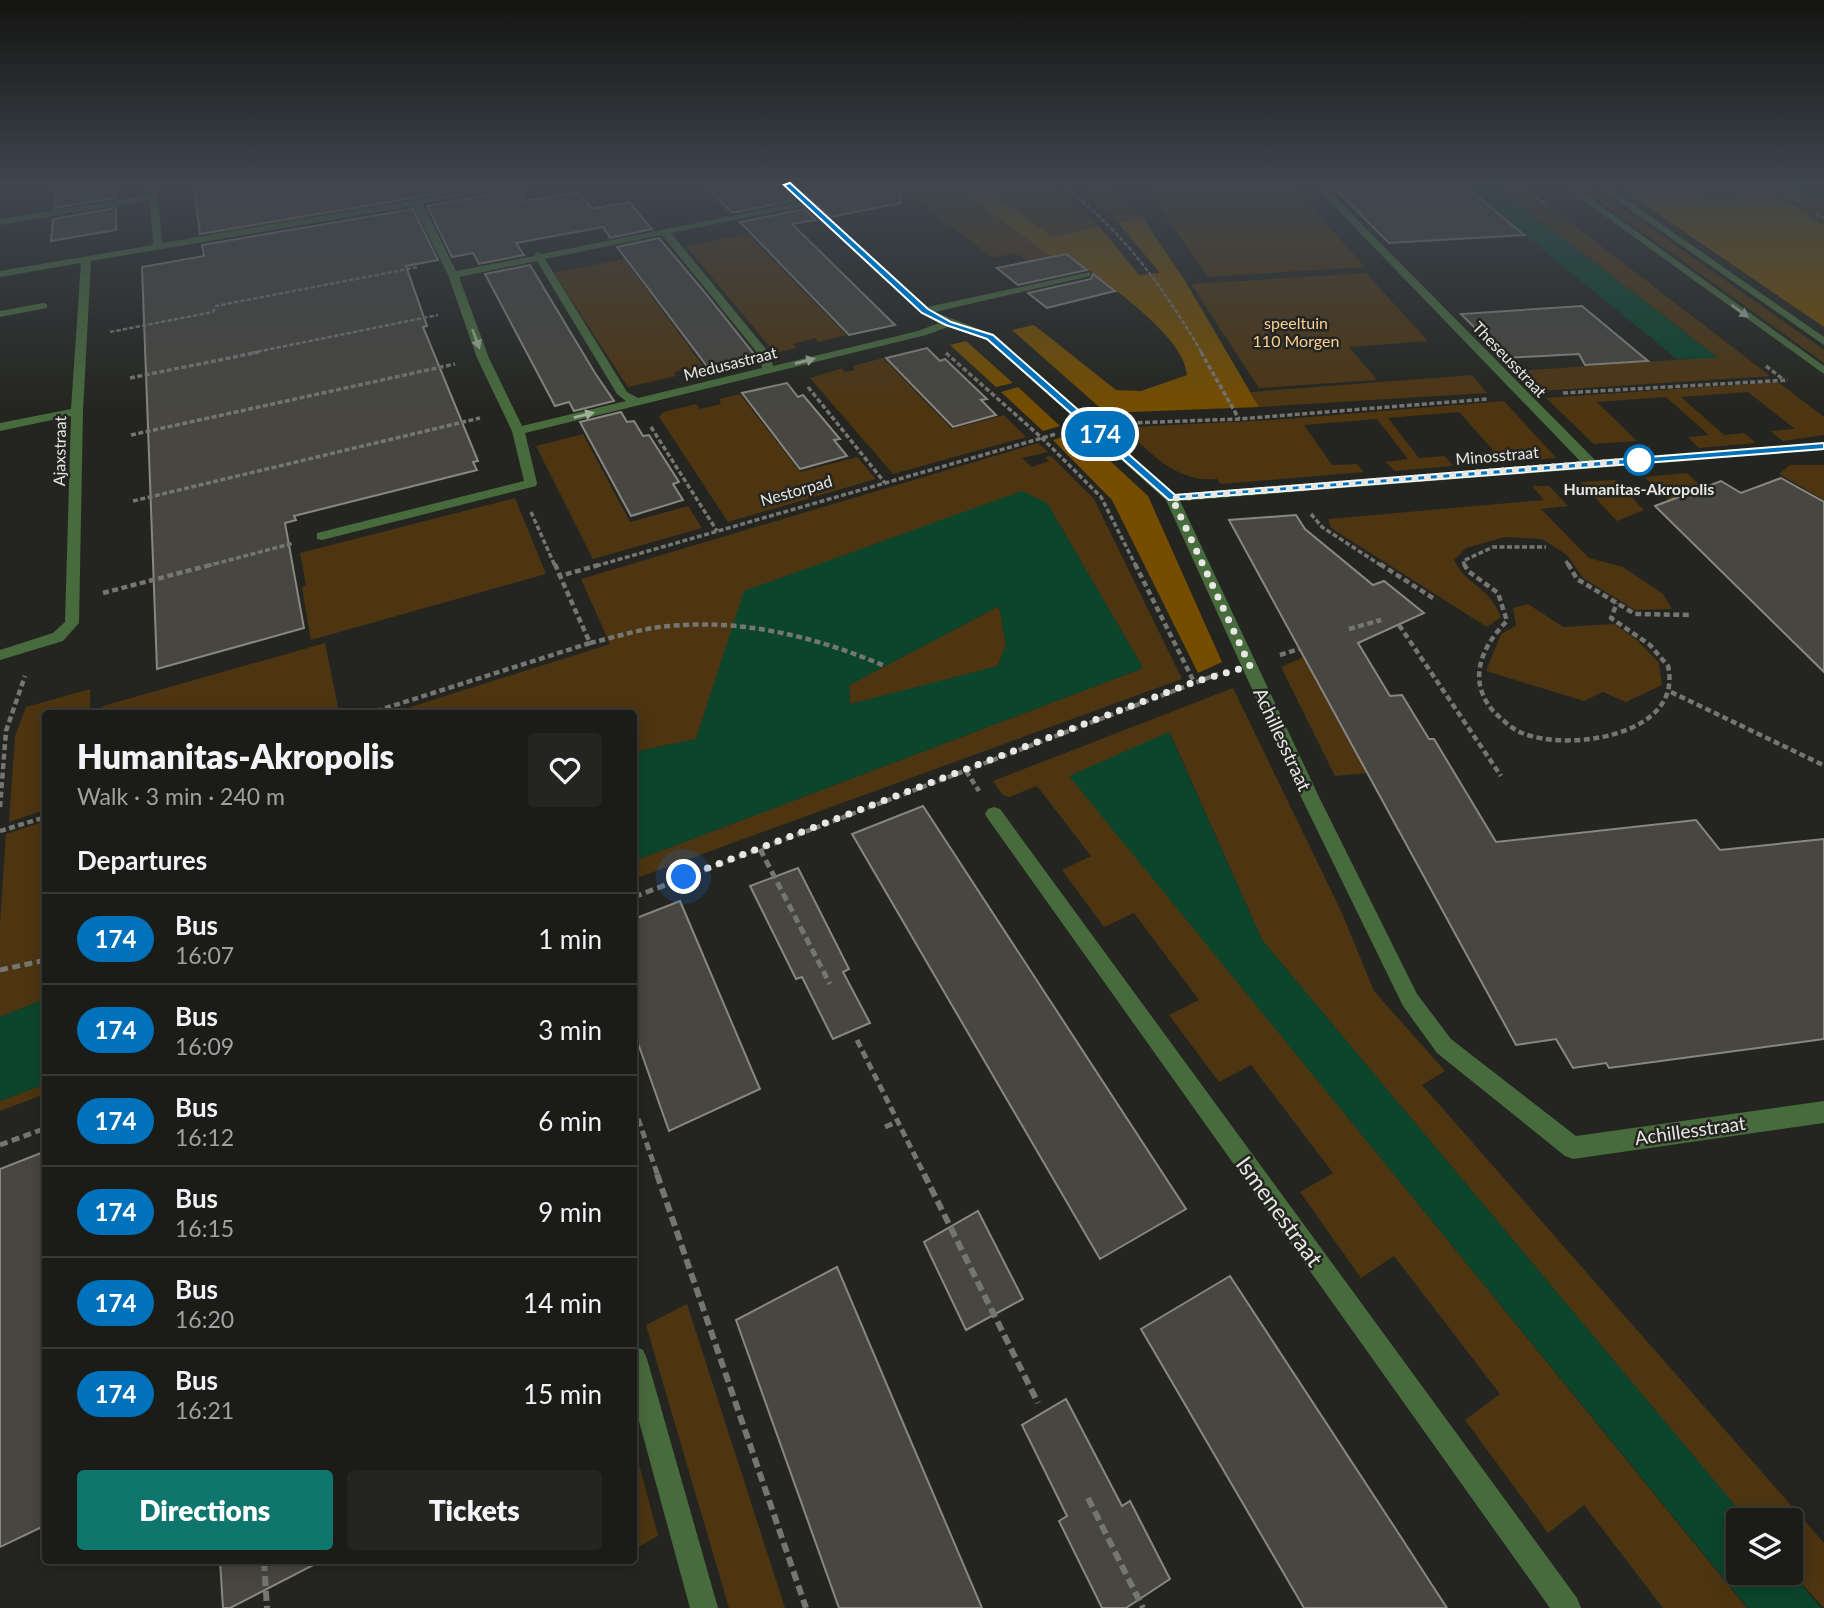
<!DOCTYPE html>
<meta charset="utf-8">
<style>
body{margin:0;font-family:Lato,sans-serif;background:#242521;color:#f1f3f6;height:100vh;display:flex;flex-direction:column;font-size:26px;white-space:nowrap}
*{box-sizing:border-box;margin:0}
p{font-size:23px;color:#a0a1a2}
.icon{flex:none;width:38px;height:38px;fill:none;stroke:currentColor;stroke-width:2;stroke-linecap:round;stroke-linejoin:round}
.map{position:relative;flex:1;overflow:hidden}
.side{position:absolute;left:42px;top:710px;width:595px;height:854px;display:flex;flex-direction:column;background:#1b1c18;border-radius:7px;box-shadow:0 4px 18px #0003,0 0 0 2px #393a37}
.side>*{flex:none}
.badge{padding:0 14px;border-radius:23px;font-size:24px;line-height:46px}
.fabs{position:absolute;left:1726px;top:1508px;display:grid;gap:14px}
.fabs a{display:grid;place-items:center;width:77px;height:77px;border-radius:7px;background:#1b1c18;box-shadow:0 4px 18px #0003,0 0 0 2px #393a37;font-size:35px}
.you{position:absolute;width:35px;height:35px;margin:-18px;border:5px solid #fff;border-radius:50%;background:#1a73e8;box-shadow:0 0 0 10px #1a73e833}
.map>.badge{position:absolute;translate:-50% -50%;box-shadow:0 0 0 4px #fff}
h2{padding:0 35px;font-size:26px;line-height:63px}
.round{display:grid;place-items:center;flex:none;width:74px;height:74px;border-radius:7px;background:#242521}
.head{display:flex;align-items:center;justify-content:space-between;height:119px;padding:0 35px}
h1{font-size:33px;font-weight:800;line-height:52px}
.primary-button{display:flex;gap:14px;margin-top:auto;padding:14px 35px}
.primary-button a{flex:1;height:80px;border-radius:7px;background:#0f766e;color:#fff;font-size:28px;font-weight:800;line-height:80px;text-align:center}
.primary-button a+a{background:#242521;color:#f1f3f6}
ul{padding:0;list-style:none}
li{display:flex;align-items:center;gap:21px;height:91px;padding:0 35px;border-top:2px solid #393a37}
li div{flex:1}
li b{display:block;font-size:26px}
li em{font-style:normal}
li .badge{min-width:77px;font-weight:700;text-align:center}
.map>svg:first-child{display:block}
.green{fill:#4d3511}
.forest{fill:#744d00}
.water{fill:#0b452c;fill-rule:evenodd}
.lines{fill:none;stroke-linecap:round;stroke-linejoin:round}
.stream{fill:#0b452c;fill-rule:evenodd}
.building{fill:#474640;stroke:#888780;stroke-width:2}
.path-far4{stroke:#757571;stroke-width:2.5;stroke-dasharray:4.5 2;stroke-linecap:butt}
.path-far3{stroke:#757571;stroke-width:3.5;stroke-dasharray:5 2.5;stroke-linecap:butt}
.path-far2{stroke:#757571;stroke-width:4.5;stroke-dasharray:6 3.5;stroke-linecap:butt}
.path-far1{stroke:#757571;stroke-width:5;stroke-dasharray:8 4.5;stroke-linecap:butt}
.path{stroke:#757571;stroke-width:6;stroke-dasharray:10 5;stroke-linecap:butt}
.minor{fill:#486b3d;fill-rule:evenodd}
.oneway{fill:#9faf99}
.line{fill:#0072bc;stroke:#fff;stroke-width:2}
.walk{stroke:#e7e7e4;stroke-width:7;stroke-dasharray:0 12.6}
.stop-dot{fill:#fff;stroke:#0072bc;stroke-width:3.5}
.labels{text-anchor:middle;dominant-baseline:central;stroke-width:5;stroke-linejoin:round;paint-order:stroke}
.far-park-label{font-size:16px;fill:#f9cf93;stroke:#242520}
.far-street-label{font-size:16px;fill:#e7e7e4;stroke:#242520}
.far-stop-label{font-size:16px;font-weight:bold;fill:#e7e7e4;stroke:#242520}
.street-label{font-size:19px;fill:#e7e7e4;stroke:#242520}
.near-street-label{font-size:23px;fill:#e7e7e4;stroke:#242520}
</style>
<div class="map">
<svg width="1824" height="1608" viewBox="0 0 1824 1608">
<rect width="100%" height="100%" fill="#242520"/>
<g class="green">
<path d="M 897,185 L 954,185 L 1050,256 L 1027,261 L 1015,253 L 993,258 Z"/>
<path d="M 980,185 L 1055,185 L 1100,227 L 1052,237 Z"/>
<path d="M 1077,185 L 1109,185 L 1142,217 L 1118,223 Z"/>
<path d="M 1144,185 L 1291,185 L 1365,267 L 1208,277 Z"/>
<path d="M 1494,185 L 1522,185 L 1770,376 L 1539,391 L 1518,371 L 1717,357 Z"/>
<path d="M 1577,185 L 1590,185 L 1824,350 L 1824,363 Z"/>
<path d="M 1664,185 L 1732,185 L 1743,200 L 1689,196 Z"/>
<path d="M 1761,185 L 1801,185 L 1824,198 L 1824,226 Z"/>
<path d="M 392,190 L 398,203 L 210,235 L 208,221 Z"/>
<path d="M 748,234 L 846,335 L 818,342 L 815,338 L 793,344 L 796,348 L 775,353 L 686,246 Z"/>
<path d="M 624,259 L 705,369 L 689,373 L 686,369 L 674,372 L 676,376 L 628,387 L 554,273 Z"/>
<path d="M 1366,273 L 1428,341 L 1349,347 L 1377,380 L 1259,388 L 1191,284 Z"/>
<path d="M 883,358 L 952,429 L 1004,415 L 1026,437 L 893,474 L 810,378 L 842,368 L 845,372 L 855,370 L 853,366 Z"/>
<path d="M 1472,375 L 1487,393 L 1259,407 L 1251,392 Z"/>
<path d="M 1778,382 L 1824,417 L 1824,435 L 1783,441 L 1770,431 L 1795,429 L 1748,392 L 1681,397 L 1724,435 L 1744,433 L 1756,443 L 1699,448 L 1688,437 L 1709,435 L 1666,397 L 1597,402 L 1637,441 L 1594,444 L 1546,398 Z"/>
<path d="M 740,394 L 800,472 L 857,457 L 876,479 L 728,522 L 659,417 L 663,412 L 696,404 L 700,409 L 721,404 L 719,399 Z"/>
<path d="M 1504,401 L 1556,458 L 1483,464 L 1472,454 L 1494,451 L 1459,412 L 1388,418 L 1419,458 L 1445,456 L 1453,466 L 1395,471 L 1386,462 L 1408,459 L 1377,419 L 1304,425 L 1332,465 L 1357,464 L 1364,472 L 1221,484 L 1217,479 C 1176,482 1155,456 1126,431 L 1131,427 L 1273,420 Z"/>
<path d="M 583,434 L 630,522 L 688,506 L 702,528 L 593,559 L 536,446 Z"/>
<path d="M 1038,443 L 1048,452 L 1022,458 L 1032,467 L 1049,461 L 1045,457 L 1051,456 L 1094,499 L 1182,679 L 634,879 L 634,861 L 1143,668 L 1047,503 L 745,591 L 696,739 L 634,752 L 634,714 L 388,714 L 610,644 L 581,579 Z"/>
<path d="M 1790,465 L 1824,465 L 1824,500 L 1779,474 Z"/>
<path d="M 1687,473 L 1703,488 L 1669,501 L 1645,477 Z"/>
<path d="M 1615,480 L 1644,510 L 1617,521 L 1580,482 Z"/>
<path d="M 1532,486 L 1549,486 L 1568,506 L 1541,509 L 1589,558 L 1623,567 L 1663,594 L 1672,609 L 1635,610 L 1583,578 L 1567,555 L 1542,539 L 1505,537 L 1466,548 L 1454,560 C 1468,587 1488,585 1501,617 L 1487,627 L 1331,528 L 1328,519 L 1544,500 Z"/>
<path d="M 515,498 L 546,574 L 311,640 L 302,588 L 306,585 L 300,553 Z"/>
<path d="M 1528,604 L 1563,627 L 1614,624 L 1637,640 L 1659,663 L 1662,685 L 1626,702 L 1603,692 L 1584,701 L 1486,671 L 1501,634 L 1516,626 L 1513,608 Z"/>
<path d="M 999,606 L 1006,645 L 998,666 L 850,705 L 849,685 Z"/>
<path d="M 325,643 L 339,712 L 103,714 L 103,706 Z"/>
<path d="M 1304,657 L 1367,773 L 1335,776 L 1281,667 Z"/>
<path d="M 1233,688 L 1341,911 L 1374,991 L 1445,1071 L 1422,1085 L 1824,1543 L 1824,1608 L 1790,1571 L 1790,1521 L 1748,1521 L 1262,940 L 1170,733 L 1070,776 L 1747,1608 L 1663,1608 L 1584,1505 L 1548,1533 L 1465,1420 L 1500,1394 L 1394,1256 L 1361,1278 L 1300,1192 L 1333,1173 L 1251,1065 L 1219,1082 L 1169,1015 L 1199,1000 L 1134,913 L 1104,927 L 1062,870 L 1091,856 L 1037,786 L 1009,797 L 1003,795 L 993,781 Z"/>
<path d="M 90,689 L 90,714 L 46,714 L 45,810 L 9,822 L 15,736 L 26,707 Z"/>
<path d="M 45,821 L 45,999 L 0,1017 L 0,924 L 6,834 Z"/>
<path d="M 45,1084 L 45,1094 L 0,1111 L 0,1101 Z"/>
<path d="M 687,1304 L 785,1608 L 729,1608 L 646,1325 Z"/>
<path d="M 634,1445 L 658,1536 L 634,1549 Z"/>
</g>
<g class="forest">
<path d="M 954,185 L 980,185 L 1052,237 L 1100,227 L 1139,275 L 1160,273 L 1118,223 L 1142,217 L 1184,279 L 1259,407 L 1106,413 L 1012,330 L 1034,325 L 1116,390 L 1141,391 L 1187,375 C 1185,334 1096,276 1065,253 L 1050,256 Z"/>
<path d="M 1615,185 L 1664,185 L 1689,196 L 1742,200 L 1732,185 L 1761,185 L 1824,226 L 1824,327 Z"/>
<path d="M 966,341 L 1013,383 L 996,387 L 950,345 Z"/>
<path d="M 1018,387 L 1060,426 L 1043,431 L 1001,392 Z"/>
<path d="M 1079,432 L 1148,496 L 1222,662 L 1198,673 L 1112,500 L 1053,440 Z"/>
</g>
<g class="water">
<path d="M 1463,185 L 1494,185 L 1718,358 L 1677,359 Z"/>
<path d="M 1022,491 L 1047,503 L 1143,668 L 634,861 L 634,752 L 696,739 L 744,591 ZM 999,606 L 1006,645 L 998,666 L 850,704 L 849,685 Z"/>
<path d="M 1169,732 L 1262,940 L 1748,1521 L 1738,1521 L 1738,1573 L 1790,1571 L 1821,1608 L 1748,1608 L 1069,776 Z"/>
<path d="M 45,999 L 45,1084 L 0,1101 L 0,1017 Z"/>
</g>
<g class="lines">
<path class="stream" d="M 1794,185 L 1803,185 L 1824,197 L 1824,202 Z"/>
</g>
<g class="building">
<path d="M 56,185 L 116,185 L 116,198 L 54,208 Z"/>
<path d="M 194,185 L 489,185 L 200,234 Z"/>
<path d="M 704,185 L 780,185 L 795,200 L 732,213 Z"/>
<path d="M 796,185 L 900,185 L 901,203 L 831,217 Z"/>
<path d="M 1331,185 L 1464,185 L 1524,235 L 1389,243 Z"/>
<path d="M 523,188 L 524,201 L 579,192 L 592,209 L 629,202 L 652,229 L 610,238 L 603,227 L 516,243 L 524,255 L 479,264 L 473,253 L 452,257 L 427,206 Z"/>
<path d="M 116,208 L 116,230 L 51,241 L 53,219 Z"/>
<path d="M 413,209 L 438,260 L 406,266 L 427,326 L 423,327 L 478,461 L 473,462 L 477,470 L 294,516 L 296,520 L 285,523 L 304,628 L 157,669 L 142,267 L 204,256 L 202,245 Z"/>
<path d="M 804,209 L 816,220 L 792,224 L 895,325 L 849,335 L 740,222 Z"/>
<path d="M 659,238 L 702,289 L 757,358 L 709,369 L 617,247 Z"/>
<path d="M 1066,254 L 1087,270 L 1018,285 L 997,268 Z"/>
<path d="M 530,265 L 595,373 L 614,401 L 574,411 L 569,402 L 555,406 L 485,274 Z"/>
<path d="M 1093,274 L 1115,291 L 1047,308 L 1028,293 L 1091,279 Z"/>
<path d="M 1582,306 L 1648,361 L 1585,365 L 1579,354 L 1505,358 L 1461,314 Z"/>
<path d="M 927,348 L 940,361 L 945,359 L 987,399 L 981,400 L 996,415 L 953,427 L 886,358 Z"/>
<path d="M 787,383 L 798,397 L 803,395 L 840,439 L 834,440 L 847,456 L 800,469 L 742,393 Z"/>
<path d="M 621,412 L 627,422 L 634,421 L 643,436 L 649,435 L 679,482 L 673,484 L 683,500 L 631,516 L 580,422 Z"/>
<path d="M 1781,478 L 1824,502 L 1824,672 L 1655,506 L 1721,481 L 1741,493 Z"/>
<path d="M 1296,515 L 1305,529 L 1373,585 L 1384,581 L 1424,613 L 1358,643 L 1390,696 L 1402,695 L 1429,739 L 1434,739 L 1496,842 L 1696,820 L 1720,850 L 1824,839 L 1824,1039 L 1609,1068 L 1606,1063 L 1573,1068 L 1556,1039 L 1516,1045 L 1229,520 Z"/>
<path d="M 923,806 L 1186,1209 L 1100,1259 L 852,834 Z"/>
<path d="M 798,868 L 849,969 L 843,972 L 870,1023 L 833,1039 L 802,977 L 796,979 L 750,886 Z"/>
<path d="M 680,901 L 760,1089 L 669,1131 L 634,1032 L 634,919 Z"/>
<path d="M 46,1151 L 46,1525 L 0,1547 L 0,1169 Z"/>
<path d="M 978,1211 L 1023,1299 L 966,1330 L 924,1242 Z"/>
<path d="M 837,1267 L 898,1411 L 982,1608 L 839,1608 L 736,1320 Z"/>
<path d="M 1230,1276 L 1397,1531 L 1447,1608 L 1304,1608 L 1141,1329 Z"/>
<path d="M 1066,1399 L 1122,1506 L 1130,1501 L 1170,1579 L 1126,1608 L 1102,1608 L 1059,1521 L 1067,1516 L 1022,1425 Z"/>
<path d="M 220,1561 L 321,1561 L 230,1608 L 223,1608 Z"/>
</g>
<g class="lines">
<g class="path-far4">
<path d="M 1062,185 C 1123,231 1164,288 1202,353"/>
<path d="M 1520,185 L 1547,205"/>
<path d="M 1774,185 L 1803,204"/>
<path d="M 1816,213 L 1824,218"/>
<path d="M 110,332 L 213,312 L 216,306 L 418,267"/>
<path d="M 251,353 L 438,315"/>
</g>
<g class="path-far3">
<path d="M 1201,352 L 1239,419"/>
<path d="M 946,353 L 1042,438 L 1101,497 L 1136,566"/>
<path d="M 1766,366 L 1784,380"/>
<path d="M 130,378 L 259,352"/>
<path d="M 808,387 L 885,483"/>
<path d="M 1563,393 L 1788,380"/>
<path d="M 1130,423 L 1239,419 L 1488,399"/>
<path d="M 651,427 L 717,531"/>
<path d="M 131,435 L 455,364"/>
<path d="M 133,501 L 480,418"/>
<path d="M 531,512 L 555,566"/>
<path d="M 1311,514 L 1322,527 L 1382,566"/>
<path d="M 1566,561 L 1569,566"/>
<path d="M 207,566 L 294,543"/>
<path d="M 596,566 L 1056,434"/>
<path d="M 1465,566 L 1463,561 L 1493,547 L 1546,547"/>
</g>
<g class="path-far2">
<path d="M 555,564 L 560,576"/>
<path d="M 1135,564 L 1194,682"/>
<path d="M 1380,564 L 1436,600"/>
<path d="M 1464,564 L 1468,571 L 1498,593 L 1507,621 C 1480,648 1466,683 1496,714 C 1504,721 1512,729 1522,733 C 1568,752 1684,736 1668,666 L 1650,645 L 1611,618 L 1617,603"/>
<path d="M 1568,564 L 1577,579 L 1635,614 L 1690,615"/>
<path d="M 103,593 L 214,564"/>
<path d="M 1399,625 L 1501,776"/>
<path d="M 1349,629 L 1381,620"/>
<path d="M 590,643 C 616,637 642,628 669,626 C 745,619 816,637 885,666"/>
<path d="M 1280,655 L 1299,649"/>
<path d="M 1671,692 L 1823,765"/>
<path d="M 367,714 L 590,643 L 560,576 L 602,564"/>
<path d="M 966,771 L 979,791"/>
<path d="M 0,807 L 6,731 L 25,676"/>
<path d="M 0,831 L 46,817"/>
<path d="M 797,835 L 1218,674"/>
</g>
<g class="path-far1">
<path d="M 760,849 L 830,984"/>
<path d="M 634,897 L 801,833"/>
<path d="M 0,970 L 46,960"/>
<path d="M 857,1040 L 925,1176"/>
<path d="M 634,1107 L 658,1176"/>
<path d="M 885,1127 L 897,1122"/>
<path d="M 0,1145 L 46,1128"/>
</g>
<g class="path">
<path d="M 657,1174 L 806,1608"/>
<path d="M 924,1174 L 1038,1403"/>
<path d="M 1088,1498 L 1143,1608"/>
<path d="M 264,1561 L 267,1608"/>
</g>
<g class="minor">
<path d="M 149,185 L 157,185 L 162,243 L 504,185 L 523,185 L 423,204 L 456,271 L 534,256 L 538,252 L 542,254 L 800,202 L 783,185 L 792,185 L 927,307 L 1090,272 L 1090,276 L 935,312 L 994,335 L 1175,494 L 1581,462 L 1314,185 L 1323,185 L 1595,460 L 1824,442 L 1824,450 L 1180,501 L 1320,799 L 1417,994 L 1451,1039 L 1576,1136 L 1824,1101 L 1824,1123 L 1573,1159 L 1565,1156 L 1437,1053 L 1403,1006 L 1302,799 L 1166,500 L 986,339 L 948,327 L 926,335 L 525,433 L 537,483 L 536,486 L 322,540 L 317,539 L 317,533 L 524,481 L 512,431 L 477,358 L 448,275 L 414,206 L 91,261 L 83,411 L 79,623 L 63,641 L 0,660 L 0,650 L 53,633 L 65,622 L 71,416 L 0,431 L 0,423 L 71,409 L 81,263 L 0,277 L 0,271 L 153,245 L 150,200 L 0,225 L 0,219 L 149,195 ZM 805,206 L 921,313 L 939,323 L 918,331 L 773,366 L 770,354 L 671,233 ZM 662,235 L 760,356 L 762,368 L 638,398 L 627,392 L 545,259 ZM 537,261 L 617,394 L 626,401 L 522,426 L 489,358 L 459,277 Z"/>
<path d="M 1562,185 L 1572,185 L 1824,366 L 1824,374 Z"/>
<path d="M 1595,185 L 1605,185 L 1824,337 L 1824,345 Z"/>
<path d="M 1818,185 L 1824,185 L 1824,189 Z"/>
<path d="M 43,303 L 47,304 L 47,308 L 0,317 L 0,311 Z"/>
<path d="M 994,807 L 1000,809 L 1577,1598 L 1581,1608 L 1550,1608 L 988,819 L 985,814 L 988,809 Z"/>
<path d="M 634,1346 L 643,1350 L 647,1359 L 718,1608 L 690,1608 L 634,1403 Z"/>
</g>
</g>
<defs><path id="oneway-solid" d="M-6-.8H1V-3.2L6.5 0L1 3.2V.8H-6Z" transform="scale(1.75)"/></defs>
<g class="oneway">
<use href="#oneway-solid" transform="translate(1740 311) rotate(36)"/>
<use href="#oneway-solid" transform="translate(476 339) rotate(70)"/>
<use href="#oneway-solid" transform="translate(805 361) rotate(-14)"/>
<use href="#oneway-solid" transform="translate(584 415) rotate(-14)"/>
</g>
<linearGradient id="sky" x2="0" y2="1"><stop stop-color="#141412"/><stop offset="0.45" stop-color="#3f464e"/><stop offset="1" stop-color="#3f464e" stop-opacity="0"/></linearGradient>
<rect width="1824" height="410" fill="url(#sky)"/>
<path class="line" d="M 790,183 L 928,309 L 951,322 L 993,335 L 1175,495 L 1824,443 L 1824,449 L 1169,500 L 987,339 L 946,325 L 922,313 L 784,185 Z"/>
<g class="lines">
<path class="walk" d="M 684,877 L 1194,682 L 1250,666 L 1172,498 L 1639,460"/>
</g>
<circle class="stop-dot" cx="1639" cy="460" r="14"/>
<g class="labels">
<g class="far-park-label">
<text x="1296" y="322">speeltuin<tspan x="1296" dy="18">110 Morgen</tspan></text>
</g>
<g class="far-street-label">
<text transform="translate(1510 359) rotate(46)">Theseusstraat</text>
<text transform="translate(730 363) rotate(-14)">Medusastraat</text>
<text transform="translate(59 451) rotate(-89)">Ajaxstraat</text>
<text transform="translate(1497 455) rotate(-5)">Minosstraat</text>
<text transform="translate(796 490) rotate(-16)">Nestorpad</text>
</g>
<g class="far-stop-label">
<text x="1639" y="488">Humanitas-Akropolis</text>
</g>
<g class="street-label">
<text transform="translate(1283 739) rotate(65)">Achillesstraat</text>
<text transform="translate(1690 1130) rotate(-8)">Achillesstraat</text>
</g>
<g class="near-street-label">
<text transform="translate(1280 1211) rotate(54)">Ismenestraat</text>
</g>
</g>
</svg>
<div class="fabs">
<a><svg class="icon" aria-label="layers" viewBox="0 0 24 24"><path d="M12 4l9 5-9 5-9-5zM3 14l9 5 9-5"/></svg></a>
</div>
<div class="you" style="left:684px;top:877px"></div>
<b class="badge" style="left:1100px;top:434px;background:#0072bc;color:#fff">174</b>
<section class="side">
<div class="head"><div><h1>Humanitas-Akropolis</h1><p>Walk · 3 min · 240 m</p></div><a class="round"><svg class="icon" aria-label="heart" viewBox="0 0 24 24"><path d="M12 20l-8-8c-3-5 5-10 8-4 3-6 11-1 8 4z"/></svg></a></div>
<h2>Departures</h2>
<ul>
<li><span class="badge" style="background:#0072bc;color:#fff">174</span><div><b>Bus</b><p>16:07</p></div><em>1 min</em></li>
<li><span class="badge" style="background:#0072bc;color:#fff">174</span><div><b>Bus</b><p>16:09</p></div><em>3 min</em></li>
<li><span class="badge" style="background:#0072bc;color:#fff">174</span><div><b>Bus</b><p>16:12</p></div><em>6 min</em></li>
<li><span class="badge" style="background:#0072bc;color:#fff">174</span><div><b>Bus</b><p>16:15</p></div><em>9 min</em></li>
<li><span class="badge" style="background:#0072bc;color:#fff">174</span><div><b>Bus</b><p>16:20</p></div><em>14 min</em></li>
<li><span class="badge" style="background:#0072bc;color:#fff">174</span><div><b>Bus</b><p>16:21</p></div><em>15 min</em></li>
</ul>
<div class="primary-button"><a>Directions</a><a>Tickets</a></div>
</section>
</div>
